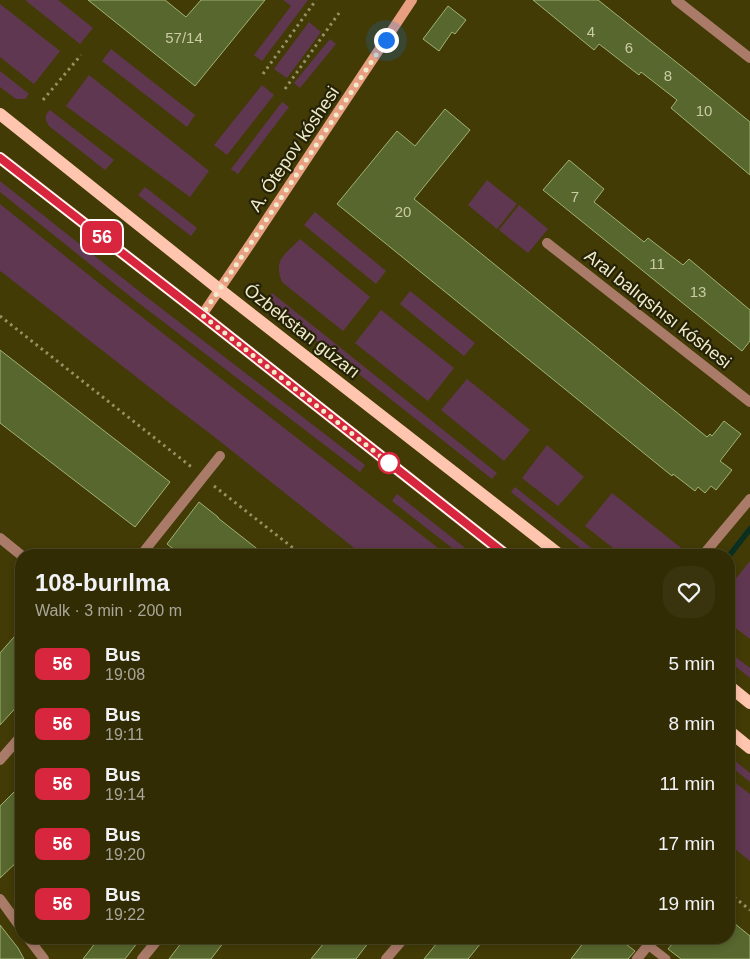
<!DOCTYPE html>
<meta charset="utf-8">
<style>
body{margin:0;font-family:Arial,sans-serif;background:#3a340e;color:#f1f3f6;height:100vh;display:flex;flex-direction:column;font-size:19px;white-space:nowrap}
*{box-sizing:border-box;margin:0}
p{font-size:16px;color:#a8a79a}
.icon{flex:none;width:28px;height:28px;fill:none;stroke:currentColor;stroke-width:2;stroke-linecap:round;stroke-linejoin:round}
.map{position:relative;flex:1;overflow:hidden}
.panel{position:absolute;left:15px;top:549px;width:720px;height:395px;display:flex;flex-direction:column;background:#322c04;border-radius:20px;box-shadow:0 2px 8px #0003,0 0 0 1px #4d4826}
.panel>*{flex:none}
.badge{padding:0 10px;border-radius:8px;font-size:18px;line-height:32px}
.you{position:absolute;width:25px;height:25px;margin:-12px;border:4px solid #fff;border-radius:50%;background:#1a73e8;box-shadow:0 0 0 8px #1a73e833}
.map>.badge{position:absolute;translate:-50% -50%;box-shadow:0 0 0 2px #fff}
.round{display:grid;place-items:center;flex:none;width:52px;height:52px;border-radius:20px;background:#3a340e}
.summary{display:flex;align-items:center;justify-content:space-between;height:85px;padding:0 20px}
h1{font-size:24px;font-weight:600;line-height:38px}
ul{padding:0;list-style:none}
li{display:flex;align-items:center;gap:15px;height:60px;padding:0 20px}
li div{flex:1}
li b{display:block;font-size:19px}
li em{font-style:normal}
li .badge{min-width:55px;font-weight:700;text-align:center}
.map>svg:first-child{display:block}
.green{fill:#603751}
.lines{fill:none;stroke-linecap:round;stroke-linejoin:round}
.stream{stroke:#0b3021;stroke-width:5.5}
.building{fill:#58672d;stroke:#a0b275}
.path{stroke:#979266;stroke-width:3;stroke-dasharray:2.5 4;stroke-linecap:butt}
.lane{stroke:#aa7b69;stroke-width:9}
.street{stroke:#aa7b69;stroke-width:10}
.secondary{stroke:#e89e81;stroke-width:10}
.primary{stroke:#ffc5ae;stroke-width:12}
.line-casing{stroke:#fff;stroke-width:11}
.line{stroke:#d7263d;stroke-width:8}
.walk{stroke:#efeccb;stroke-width:5;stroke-dasharray:0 9}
.stop-dot{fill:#fff;stroke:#d7263d;stroke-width:2.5}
.labels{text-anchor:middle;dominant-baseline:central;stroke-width:4.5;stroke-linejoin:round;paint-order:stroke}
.number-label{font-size:15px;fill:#c9cba4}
.street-label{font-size:18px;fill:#efeccb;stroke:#262207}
</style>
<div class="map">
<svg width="750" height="959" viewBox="0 0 750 959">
<rect width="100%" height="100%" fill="#423b06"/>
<g class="green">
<path d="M 25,0 L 58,0 L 93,28 L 80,44 Z"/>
<path d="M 283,0 L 308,0 L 262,61 L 254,55 L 291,6 Z"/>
<path d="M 0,4 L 60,51 L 34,84 L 0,57 Z"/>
<path d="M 309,22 L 321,32 L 287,78 L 274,69 Z"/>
<path d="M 330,39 L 336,44 L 300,88 L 294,83 Z"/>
<path d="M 111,49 L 195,115 L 187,127 L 102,61 Z"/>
<path d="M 0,71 L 29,94 L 25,99 L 16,99 L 0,87 Z"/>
<path d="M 89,75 L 209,171 L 190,197 L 66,106 Z"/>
<path d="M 262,85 L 274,95 L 227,155 L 214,145 Z"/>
<path d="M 282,102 L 289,107 L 238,174 L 231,169 Z"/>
<path d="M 50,110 L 114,160 L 105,170 L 49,126 C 45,119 44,116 50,110 Z"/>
<path d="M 487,180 L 517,204 L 497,229 L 468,205 Z"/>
<path d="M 0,181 L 144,295 L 365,465 L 360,472 L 136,301 L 0,192 Z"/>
<path d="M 145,187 L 197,228 L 191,236 L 138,195 Z"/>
<path d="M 0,204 L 110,292 L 447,555 L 363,555 L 212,435 L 171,404 L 3,273 L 0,271 Z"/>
<path d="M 519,205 L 548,229 L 528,253 L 499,230 Z"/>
<path d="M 315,212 L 386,271 L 376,284 L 304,225 Z"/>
<path d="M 300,239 L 370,297 L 343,331 L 282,282 C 273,259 285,255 300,239 Z"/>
<path d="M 410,291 L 475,343 L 464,356 L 400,304 Z"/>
<path d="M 272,293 L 497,473 L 492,479 L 266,301 Z"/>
<path d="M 381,310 L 454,368 L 428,401 L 355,343 Z"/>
<path d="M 467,379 L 530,430 L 504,461 L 441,410 Z"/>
<path d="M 547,445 L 584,477 L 558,506 L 522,478 Z"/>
<path d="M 515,487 L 600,555 L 589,555 L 511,492 Z"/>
<path d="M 612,493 L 690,555 L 622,555 L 585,526 Z"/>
<path d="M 397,494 L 474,555 L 461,555 L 392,501 Z"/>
<path d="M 750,561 L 750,639 L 729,623 L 729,587 Z"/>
<path d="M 729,652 L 750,668 L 750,678 L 729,661 Z"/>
<path d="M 729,756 L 750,773 L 750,782 L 729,765 Z"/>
<path d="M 729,778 L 750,794 L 750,861 L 729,844 Z"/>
</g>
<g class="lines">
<path class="stream" d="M 729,556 L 750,529"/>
</g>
<g class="building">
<path d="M 88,0 L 165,0 L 186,17 L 201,0 L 265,0 L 195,86 Z"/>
<path d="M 533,0 L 598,0 L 695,77 L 750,122 L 750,175 L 671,108 L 677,100 L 641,72 L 639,75 L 599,44 L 594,50 Z"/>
<path d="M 448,6 L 466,20 L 455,34 L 452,32 L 439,51 L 423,39 Z"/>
<path d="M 445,109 L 470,130 L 414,199 L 707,437 L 710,434 L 712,436 L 724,421 L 741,434 L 720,461 L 732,470 L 716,490 L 711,486 L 705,493 L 698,487 L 695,491 L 673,474 L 672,476 L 337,204 L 397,131 L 415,146 Z"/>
<path d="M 569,160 L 604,189 L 594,202 L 644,242 L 648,238 L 683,265 L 689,259 L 750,310 L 750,341 L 742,351 L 543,190 Z"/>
<path d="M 0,350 L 170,482 L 135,527 L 0,423 Z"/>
<path d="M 199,502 L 218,517 L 218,518 L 265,555 L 181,555 L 167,544 Z"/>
<path d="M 21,629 L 21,702 L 0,725 L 0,653 Z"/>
<path d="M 21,785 L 21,858 L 0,878 L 0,806 Z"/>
<path d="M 729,919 L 750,936 L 750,959 L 681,959 L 668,949 L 677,938 L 729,938 Z"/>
<path d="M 0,925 L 18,948 L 24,959 L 0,959 Z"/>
<path d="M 99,938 L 141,938 L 125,959 L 83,959 Z"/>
<path d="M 185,938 L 227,938 L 211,959 L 169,959 Z"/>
<path d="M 328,938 L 372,938 L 356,959 L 311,959 Z"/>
<path d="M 441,938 L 485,938 L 468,959 L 424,959 Z"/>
<path d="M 587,938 L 618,938 L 635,951 L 628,959 L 571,959 Z"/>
</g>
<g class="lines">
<g class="path">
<path d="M 263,74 L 316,0"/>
<path d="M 285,89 L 339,13"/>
<path d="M 43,100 L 81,55"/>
<path d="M 0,316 L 194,469"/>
<path d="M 214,486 L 302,555"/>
<path d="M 729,893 L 750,910"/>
</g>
<path class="lane" d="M 648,945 L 666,959"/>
<g class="street">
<path d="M 676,0 L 750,58"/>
<path d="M 547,243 L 750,402"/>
<path d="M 0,538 L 21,555"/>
<path d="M 144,555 L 145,550 L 220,456"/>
<path d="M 703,555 L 750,499"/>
<path d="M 0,760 L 21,736"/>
<path d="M 0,899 L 21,928"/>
<path d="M 28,938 L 44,959"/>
<path d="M 142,959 L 159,938"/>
<path d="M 386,959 L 404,938"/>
<path d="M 637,959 L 654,938"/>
</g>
<path class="secondary" d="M 202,315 L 251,243 L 412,0"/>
<g class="primary">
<path d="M 0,114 L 219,289 L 560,555"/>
<path d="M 0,158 L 202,315 L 506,555"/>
<path d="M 729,686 L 750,703"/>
<path d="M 729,731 L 750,748"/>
</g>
</g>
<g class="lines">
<defs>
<path id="line" d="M 0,158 L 202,315 L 506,555"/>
</defs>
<use href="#line" class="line-casing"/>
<use href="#line" class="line"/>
<path class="walk" d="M 386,40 L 251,243 L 202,315 L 389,463"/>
</g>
<circle class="stop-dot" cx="389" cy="463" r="10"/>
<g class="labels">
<g class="number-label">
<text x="591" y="31">4</text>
<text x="184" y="37">57/14</text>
<text x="629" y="47">6</text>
<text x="668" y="75">8</text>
<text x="704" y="110">10</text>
<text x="575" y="196">7</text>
<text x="403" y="211">20</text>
<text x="657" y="263">11</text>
<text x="698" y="291">13</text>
</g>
<g class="street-label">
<text transform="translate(294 149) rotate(-56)">A. Ótepov kóshesi</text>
<text transform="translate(658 309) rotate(38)">Aral balıqshısı kóshesi</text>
<text transform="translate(302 331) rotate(38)">Ózbekstan gúzarı</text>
</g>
</g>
</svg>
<div class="you" style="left:386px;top:40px"></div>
<b class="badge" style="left:102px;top:237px;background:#d7263d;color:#fff">56</b>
<section class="panel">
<div class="summary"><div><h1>108-burılma</h1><p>Walk · 3 min · 200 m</p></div><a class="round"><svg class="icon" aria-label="heart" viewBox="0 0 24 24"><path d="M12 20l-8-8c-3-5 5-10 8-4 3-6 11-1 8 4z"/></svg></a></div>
<ul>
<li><span class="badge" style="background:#d7263d;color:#fff">56</span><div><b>Bus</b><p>19:08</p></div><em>5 min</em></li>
<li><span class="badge" style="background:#d7263d;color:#fff">56</span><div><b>Bus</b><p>19:11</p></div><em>8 min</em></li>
<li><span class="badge" style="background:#d7263d;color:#fff">56</span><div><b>Bus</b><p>19:14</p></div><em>11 min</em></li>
<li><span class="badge" style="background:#d7263d;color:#fff">56</span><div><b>Bus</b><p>19:20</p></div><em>17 min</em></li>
<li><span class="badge" style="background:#d7263d;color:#fff">56</span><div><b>Bus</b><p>19:22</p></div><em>19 min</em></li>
</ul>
</section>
</div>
